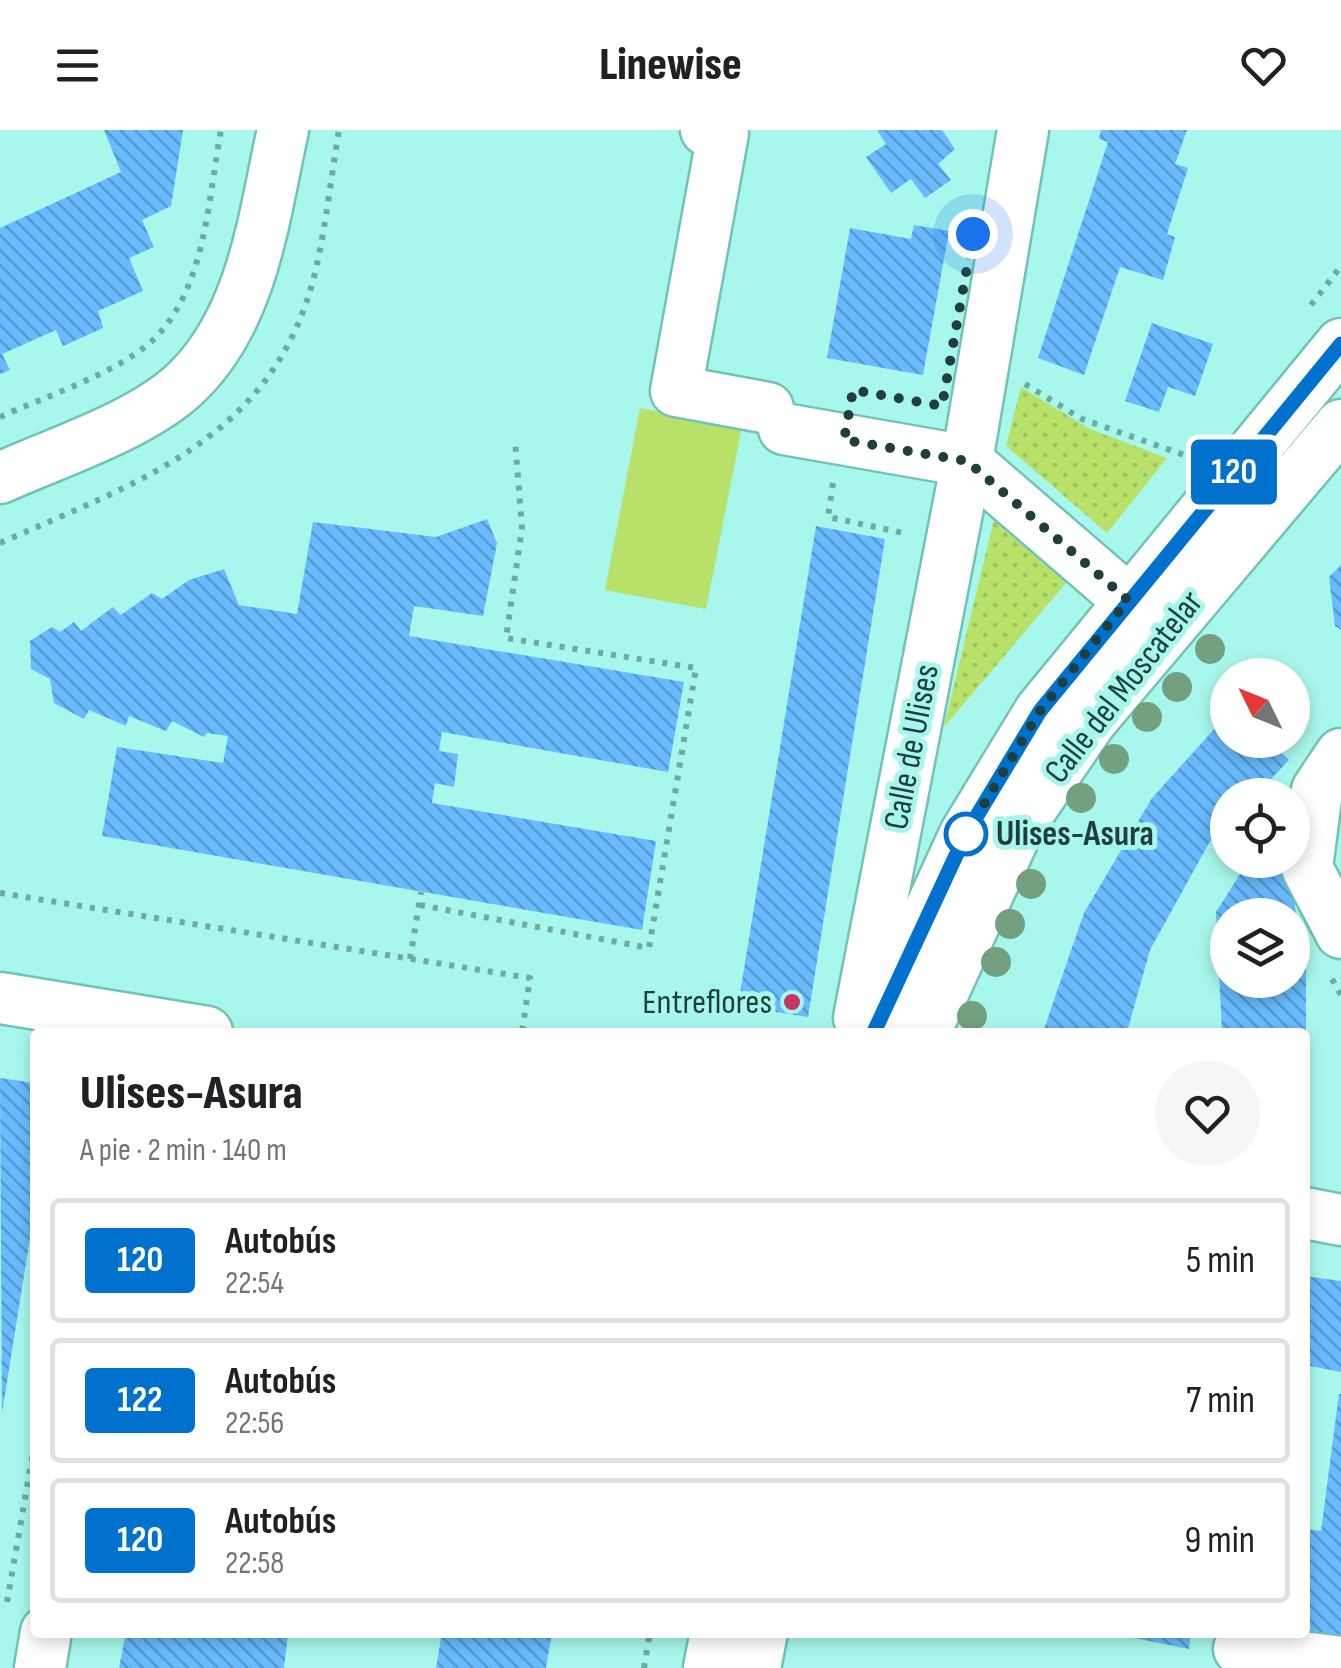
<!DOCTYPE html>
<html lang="es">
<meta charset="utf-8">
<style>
body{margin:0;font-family:"Sofia Sans Condensed",sans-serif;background:#f6f6f6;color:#202124;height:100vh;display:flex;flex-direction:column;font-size:38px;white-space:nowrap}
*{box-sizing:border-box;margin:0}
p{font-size:32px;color:#757577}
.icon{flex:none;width:55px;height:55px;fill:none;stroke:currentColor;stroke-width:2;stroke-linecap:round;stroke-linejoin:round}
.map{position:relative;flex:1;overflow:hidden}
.sheet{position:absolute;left:30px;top:898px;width:1280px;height:610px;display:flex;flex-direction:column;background:#fff;border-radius:10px;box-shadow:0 5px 15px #0003}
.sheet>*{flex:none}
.badge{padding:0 20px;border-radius:8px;font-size:35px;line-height:65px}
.needle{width:65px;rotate:313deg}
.fabs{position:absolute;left:1210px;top:528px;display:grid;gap:20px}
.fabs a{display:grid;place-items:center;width:100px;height:100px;border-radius:50%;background:#fff;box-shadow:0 5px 15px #0003;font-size:50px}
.you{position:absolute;width:50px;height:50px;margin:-25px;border:8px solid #fff;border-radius:50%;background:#1a73e8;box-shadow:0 0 0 15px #1a73e833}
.map>.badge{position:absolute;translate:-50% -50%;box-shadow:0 0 0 5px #fff}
.round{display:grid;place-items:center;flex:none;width:105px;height:105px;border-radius:52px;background:#f6f6f6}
.summary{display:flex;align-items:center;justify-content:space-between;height:170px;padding:0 50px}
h1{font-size:48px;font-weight:800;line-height:75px}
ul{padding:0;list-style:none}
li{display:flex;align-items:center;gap:30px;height:125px;margin:0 20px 15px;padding:0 30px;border:5px solid #e0e0e0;border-radius:10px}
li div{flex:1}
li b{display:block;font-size:38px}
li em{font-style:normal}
li .badge{min-width:110px;font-weight:700;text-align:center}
header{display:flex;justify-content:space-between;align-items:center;height:130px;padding:0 50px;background:#fff;font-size:45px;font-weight:800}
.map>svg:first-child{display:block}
.park{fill:url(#park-dots)}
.pitch{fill:#b8e169}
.building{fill:url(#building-back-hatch);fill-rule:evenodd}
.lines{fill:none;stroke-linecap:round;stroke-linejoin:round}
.minor-casing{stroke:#73c2b7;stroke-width:55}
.path{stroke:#6eaaa2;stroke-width:6;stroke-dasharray:5 8;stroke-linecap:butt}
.minor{stroke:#fff;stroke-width:50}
.tree{fill:#73a07f}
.line-casing{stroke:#fff;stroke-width:22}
.line{stroke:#0072ce;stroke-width:15}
.walk{stroke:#1e3f3b;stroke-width:10;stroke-dasharray:0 18}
.stop-dot{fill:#fff;stroke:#0072ce;stroke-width:5}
.poi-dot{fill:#c23564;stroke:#a8f7ec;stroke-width:4}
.labels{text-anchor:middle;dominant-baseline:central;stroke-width:10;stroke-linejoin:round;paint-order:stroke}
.street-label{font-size:35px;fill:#1e3f3b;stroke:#a8f7ec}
.stop-label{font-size:35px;font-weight:bold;fill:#1e3f3b;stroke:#a8f7ec;text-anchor:start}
.poi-label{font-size:35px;fill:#1e3f3b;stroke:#a8f7ec;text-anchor:end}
</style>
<header><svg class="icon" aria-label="menu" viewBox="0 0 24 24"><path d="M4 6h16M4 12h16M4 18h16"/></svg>Linewise<svg class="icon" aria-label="heart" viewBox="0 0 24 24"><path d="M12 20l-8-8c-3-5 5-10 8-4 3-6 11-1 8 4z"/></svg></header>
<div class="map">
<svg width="1341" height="1538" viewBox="0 0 1341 1538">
<defs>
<pattern id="park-dots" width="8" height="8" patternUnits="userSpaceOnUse" patternTransform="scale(2.5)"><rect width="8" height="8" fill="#b8e169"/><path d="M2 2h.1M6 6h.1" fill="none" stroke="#9ec25c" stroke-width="1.8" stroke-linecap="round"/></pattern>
<pattern id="building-back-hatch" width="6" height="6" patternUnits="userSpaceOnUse" patternTransform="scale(2.5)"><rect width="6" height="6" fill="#67bbfe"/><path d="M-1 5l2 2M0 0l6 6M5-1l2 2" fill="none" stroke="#5499cf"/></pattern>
</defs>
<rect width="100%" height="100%" fill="#a8f7ec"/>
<g class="park">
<path d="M 1021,257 L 1090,299 L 1167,328 L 1107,403 L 1006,316 Z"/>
<path d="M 995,385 L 1066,453 L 944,597 Z"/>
</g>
<path class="pitch" d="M 640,278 L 742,297 L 706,479 L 605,460 Z"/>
<g class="building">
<path d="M 104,0 L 183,0 L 171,76 L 142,90 L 154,117 L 129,128 L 143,161 L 98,181 L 103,198 L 63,216 L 56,200 L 2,224 L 10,240 L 0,244 L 0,98 L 121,42 Z"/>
<path d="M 877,0 L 942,0 L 955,19 L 938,34 L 951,50 L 925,68 L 911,49 L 891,63 L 866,27 L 886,14 Z"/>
<path d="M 1101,0 L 1187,0 L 1175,34 L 1188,38 L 1167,104 L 1175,107 L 1163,150 L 1120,137 L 1084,245 L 1038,228 L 1108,12 L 1099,9 Z"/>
<path d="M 914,95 L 949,101 L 923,245 L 827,228 L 850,98 L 911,109 Z"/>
<path d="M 1152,193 L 1213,214 L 1195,266 L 1168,257 L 1159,282 L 1125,271 Z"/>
<path d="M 487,389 L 497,413 L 483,486 L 414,476 L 409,506 L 684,552 L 668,642 L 442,602 L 439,621 L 458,624 L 454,657 L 435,653 L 432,673 L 656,711 L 642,800 L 102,706 L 117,617 L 223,633 L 228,606 L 207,603 L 204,607 L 172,591 L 166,601 L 129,586 L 126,596 L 89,580 L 84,589 L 54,573 L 50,549 L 31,539 L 30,511 L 52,497 L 60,502 L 74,492 L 81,501 L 113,477 L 121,485 L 152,463 L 162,469 L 189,450 L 224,439 L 239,475 L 297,484 L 313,392 L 436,407 Z"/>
<path d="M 816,396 L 885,409 L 808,887 L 738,876 Z"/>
<path d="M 1341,435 L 1341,500 L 1335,496 L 1329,447 Z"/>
<path d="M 1228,584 L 1228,610 L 1268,610 L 1289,630 L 1256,665 L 1228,665 L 1228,694 L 1209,713 L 1150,820 L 1127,902 L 1043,902 L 1084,783 L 1152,668 Z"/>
<path d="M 1259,730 L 1285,730 L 1306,830 L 1306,902 L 1222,902 L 1216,782 L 1247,733 ZM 1228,785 L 1292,785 L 1292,850 L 1228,850 Z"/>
<path d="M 0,948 L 35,953 L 35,1077 L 2,1283 Z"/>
<path d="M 1305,1146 L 1341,1151 L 1341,1242 L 1305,1235 Z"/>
<path d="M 1339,1264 L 1341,1264 L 1341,1507 L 1305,1500 L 1305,1399 L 1321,1401 Z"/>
<path d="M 126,1502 L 277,1502 L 288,1505 L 284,1538 L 119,1538 Z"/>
<path d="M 442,1502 L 552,1502 L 546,1538 L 436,1538 Z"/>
<path d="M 1104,1502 L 1191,1502 L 1189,1519 Z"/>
</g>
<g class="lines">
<defs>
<g id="minor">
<path d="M 706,0 L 723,3 L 676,261 L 768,278"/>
<path d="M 1023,0 L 967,331 L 1128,470"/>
<path d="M 784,299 L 967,331 L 859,888"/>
<path d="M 0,348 C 57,322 147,294 190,249 C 254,184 264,85 283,0"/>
<path d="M 1341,624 L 1317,660 L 1307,738 L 1341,803"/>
<path d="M 0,868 L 207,902"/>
<path d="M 874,902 L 965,704 L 1040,581 L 1341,214"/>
<path d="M 925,902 L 1018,698 L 1091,591 L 1341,295"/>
<path d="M 1305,1083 L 1341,1090"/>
<path d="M 1239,1519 L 1341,1532"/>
<path d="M 40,1538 L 46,1502"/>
<path d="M 709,1538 L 716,1502"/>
<path d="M 755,1538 L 762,1502"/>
</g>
</defs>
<use href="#minor" class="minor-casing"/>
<g class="path">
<path d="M 1311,175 L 1341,136"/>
<path d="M 1025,254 L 1082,289 L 1187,326"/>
<path d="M 0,287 C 44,267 118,243 153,210 C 206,159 208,69 221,0"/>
<path d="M 833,353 L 828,387 L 904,403"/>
<path d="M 0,413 C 140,351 274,309 315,143 C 326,96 331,47 339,0"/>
<path d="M 0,763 L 530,848 L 522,902"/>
<path d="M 420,775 L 649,818 L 696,538 L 506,508 L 522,398 L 515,310"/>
<path d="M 410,829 L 421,762"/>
<path d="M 1332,849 L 1341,865"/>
<path d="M 7,1472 L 35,1311"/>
<path d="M 644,1538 L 650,1502"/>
</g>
<use href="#minor" class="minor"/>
</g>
<g class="tree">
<circle cx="1210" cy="519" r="15"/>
<circle cx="1177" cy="557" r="15"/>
<circle cx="1147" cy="587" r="15"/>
<circle cx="1114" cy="629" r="15"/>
<circle cx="1081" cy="668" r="15"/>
<circle cx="1031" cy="754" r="15"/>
<circle cx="1010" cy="794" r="15"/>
<circle cx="996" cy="832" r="15"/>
<circle cx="972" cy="886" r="15"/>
</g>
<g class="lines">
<defs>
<path id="line" d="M 874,902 L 966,704 L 1040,581 L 1341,214"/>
</defs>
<use href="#line" class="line-casing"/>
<use href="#line" class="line"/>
<path class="walk" d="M 966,704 L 1040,581 L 1128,470 L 967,331 L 844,310 L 853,260 L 942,276 L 973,104"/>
</g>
<circle class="stop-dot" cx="966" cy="704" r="20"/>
<circle class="poi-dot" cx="792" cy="872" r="10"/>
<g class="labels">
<g class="street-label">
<text transform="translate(1124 557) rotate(-52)">Calle del Moscatelar</text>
<text transform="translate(912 617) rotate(-79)">Calle de Ulises</text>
</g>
<g class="stop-label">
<text x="996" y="704">Ulises-Asura</text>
</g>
<g class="poi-label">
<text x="772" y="872">Entreflores</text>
</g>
</g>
</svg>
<div class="fabs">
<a><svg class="needle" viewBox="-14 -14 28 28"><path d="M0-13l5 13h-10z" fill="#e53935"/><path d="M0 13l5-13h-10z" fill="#757577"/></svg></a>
<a><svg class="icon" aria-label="locate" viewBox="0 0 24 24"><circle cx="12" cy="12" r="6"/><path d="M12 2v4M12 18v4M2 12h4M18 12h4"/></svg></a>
<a><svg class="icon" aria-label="layers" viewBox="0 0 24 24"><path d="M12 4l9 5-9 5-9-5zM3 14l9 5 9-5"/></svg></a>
</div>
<div class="you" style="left:973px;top:104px"></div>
<b class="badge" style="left:1234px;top:342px;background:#0072ce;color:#fff">120</b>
<section class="sheet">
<div class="summary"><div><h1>Ulises-Asura</h1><p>A pie · 2 min · 140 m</p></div><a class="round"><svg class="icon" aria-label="heart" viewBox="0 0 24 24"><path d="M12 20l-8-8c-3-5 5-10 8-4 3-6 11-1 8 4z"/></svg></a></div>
<ul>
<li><span class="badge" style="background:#0072ce;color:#fff">120</span><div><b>Autobús</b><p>22:54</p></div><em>5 min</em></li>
<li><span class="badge" style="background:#0072ce;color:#fff">122</span><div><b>Autobús</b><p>22:56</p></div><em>7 min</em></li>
<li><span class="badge" style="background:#0072ce;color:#fff">120</span><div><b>Autobús</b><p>22:58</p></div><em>9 min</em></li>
</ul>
</section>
</div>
